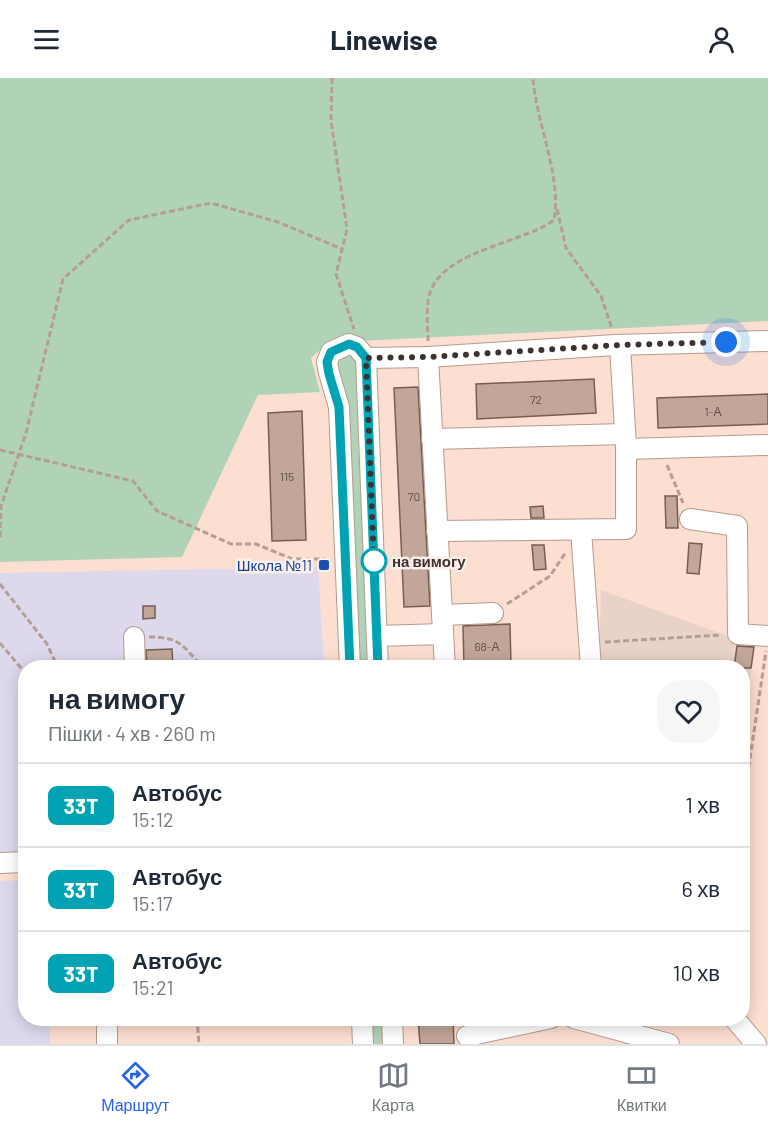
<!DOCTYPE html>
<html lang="uk">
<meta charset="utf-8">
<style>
body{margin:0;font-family:Barlow,sans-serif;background:#f6f6f7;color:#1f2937;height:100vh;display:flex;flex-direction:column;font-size:22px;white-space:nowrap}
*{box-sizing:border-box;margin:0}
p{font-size:20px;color:#747a83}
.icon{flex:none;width:33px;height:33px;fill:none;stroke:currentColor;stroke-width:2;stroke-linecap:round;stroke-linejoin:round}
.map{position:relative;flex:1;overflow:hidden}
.sheet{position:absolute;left:18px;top:582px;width:732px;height:366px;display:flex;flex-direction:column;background:#fff;border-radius:24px;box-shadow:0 3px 15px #0003}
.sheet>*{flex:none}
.badge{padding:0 12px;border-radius:9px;font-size:21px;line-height:39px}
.you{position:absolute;width:30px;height:30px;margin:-15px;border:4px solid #fff;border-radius:50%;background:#1a73e8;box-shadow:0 0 0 9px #1a73e833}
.map>.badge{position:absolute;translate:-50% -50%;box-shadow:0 0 0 3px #fff}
.round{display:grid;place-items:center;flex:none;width:63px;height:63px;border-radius:24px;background:#f6f6f7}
.head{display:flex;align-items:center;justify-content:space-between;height:102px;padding:0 30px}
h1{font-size:28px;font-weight:700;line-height:45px}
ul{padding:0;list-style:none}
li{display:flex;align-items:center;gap:18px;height:84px;padding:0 30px;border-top:2px solid #e0e1e3}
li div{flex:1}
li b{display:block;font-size:22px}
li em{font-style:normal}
li .badge{min-width:66px;font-weight:700;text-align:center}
header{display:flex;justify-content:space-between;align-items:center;height:78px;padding:0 30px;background:#fff;font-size:27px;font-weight:700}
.dock{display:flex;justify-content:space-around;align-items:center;height:84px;border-top:2px solid #e0e1e3;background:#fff;font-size:16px;color:#747a83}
.dock a{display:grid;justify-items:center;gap:3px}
.dock .active{color:#2563eb}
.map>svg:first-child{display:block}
.industrial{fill:#e9d3c8}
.education{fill:#ded8ed}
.green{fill:#b0d2b7}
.building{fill:#c2a699;stroke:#765e52;stroke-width:1.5}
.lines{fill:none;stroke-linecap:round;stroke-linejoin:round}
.minor-casing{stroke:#b59a8d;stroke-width:22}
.path{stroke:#b49e93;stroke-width:3;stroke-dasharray:6 3;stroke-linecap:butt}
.minor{stroke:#fff;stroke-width:20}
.line-casing{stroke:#fff;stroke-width:14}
.line{stroke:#00a3b4;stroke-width:9}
.walk{stroke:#3d322d;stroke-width:6;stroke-dasharray:0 10.8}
.stop-dot{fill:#fff;stroke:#00a3b4;stroke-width:3}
.transit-dot{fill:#1a4fb4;stroke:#fcf0ea;stroke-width:2}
.labels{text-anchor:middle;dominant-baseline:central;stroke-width:5;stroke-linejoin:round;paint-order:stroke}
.number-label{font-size:12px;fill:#5e4f48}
.stop-label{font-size:15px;font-weight:bold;fill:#3d322d;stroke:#fcf0ea;text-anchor:start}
.transit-label{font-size:15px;fill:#164399;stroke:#fcf0ea;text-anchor:end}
</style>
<header><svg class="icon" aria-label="menu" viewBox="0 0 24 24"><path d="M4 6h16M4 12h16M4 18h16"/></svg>Linewise<svg class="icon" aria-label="person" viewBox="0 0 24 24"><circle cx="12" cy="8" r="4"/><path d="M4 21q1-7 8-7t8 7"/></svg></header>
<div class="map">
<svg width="768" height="966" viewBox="0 0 768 966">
<rect width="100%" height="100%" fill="#fcdfd1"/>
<path class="industrial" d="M 601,512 L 755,568 L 743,653 L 742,590 L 599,590 Z"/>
<g class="education">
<path d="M 318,489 L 324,589 L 26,590 L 25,774 L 0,776 L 0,495 Z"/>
<path d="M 25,802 L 26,940 L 50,941 L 50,966 L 0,966 L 0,803 Z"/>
</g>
<g class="green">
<path d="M 0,0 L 768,0 L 768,243 L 358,263 C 338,260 325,266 311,280 L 320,314 L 258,317 L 182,479 L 0,484 Z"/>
<path d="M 342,274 L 352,274 L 357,280 L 372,589 L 357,589 L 336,284 Z"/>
<path d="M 368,941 L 383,941 L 384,966 L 369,966 Z"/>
</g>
<g class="building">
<path d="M 594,301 L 596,335 L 477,341 L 476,306 Z"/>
<path d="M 418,309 L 430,528 L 404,529 L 394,310 Z"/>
<path d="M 768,316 L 768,346 L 658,350 L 657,320 Z"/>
<path d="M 302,333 L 306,462 L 272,463 L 268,335 Z"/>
<path d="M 665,418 L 677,418 L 678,450 L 666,450 Z"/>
<path d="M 543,428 L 544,440 L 531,440 L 530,429 Z"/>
<path d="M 689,465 L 702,466 L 699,496 L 687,495 Z"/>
<path d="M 532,467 L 544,467 L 546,491 L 534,492 Z"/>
<path d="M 143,528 L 155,528 L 155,540 L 143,541 Z"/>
<path d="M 510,546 L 511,588 L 464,590 L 463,548 Z"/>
<path d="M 737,568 L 754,569 L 751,590 L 734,590 Z"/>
<path d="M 172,571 L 173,590 L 147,590 L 146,572 Z"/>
<path d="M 418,940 L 453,940 L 454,966 L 420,966 Z"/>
</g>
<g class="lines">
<defs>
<g id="minor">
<path d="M 620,267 L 626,369"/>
<path d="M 428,279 L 445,590"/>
<path d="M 366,280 L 428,279 L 615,267 L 768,263"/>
<path d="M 366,280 L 378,590"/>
<path d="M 432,361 L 625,356"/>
<path d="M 690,441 L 737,448 L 738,556 L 768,558"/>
<path d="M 581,452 L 591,590"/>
<path d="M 437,453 L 626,451 L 626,371 L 768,367"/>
<path d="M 442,537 L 493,535"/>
<path d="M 377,558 L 443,556"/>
<path d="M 134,559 L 135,590"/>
<path d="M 350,590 L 339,329 L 329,295 L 327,284 L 331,274 L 349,266 L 357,269 L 366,280"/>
<path d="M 0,785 L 26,784"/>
<path d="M 362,940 L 363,966"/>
<path d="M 392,940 L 393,966"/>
<path d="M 574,940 L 669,966"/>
<path d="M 734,940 L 756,966"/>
<path d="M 467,958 L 551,940"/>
<path d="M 107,966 L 107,940"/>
</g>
</defs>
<use href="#minor" class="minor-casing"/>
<g class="path">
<path d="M 332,0 L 331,42 L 347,151 L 336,196 L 354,251"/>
<path d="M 557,131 L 566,170 L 601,218 L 612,251"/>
<path d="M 428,263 C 428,248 425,226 431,212 C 447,172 523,165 554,142 C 562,99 536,44 533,0"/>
<path d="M 0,372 L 133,403 L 157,433 L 231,466 L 256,466 L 292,481 L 326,481"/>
<path d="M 667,387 L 683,425"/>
<path d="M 0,459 L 1,428 L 26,355 L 63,201 L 129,142 L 211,125 L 278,144 L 342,171"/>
<path d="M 0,506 L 47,566 L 58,590"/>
<path d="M 507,526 L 550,498 L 566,474"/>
<path d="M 149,559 C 183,559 182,569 204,590"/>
<path d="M 605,564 L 721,557"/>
<path d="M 0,565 L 26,596"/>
<path d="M 742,734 L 766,573"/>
<path d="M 197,940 L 199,966"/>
</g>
<use href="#minor" class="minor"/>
</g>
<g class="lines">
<defs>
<path id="line" d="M 350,590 L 339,329 L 329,296 L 327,284 L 331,274 L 349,266 L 357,269 L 366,280 L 378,590"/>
</defs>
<use href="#line" class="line-casing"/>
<use href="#line" class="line"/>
<path class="walk" d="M 374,483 L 374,488 L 366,280 L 428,279 L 620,267 L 726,264"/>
</g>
<circle class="stop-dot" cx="374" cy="483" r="12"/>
<rect class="transit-dot" x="318" y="481" width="12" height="12" rx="3"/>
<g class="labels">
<g class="number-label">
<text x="536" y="321">72</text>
<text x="713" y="333">1-А</text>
<text x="287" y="398">115</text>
<text x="414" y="418">70</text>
<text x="487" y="568">68-А</text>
</g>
<g class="stop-label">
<text x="392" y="483">на вимогу</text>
</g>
<g class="transit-label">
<text x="312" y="487">Школа №11</text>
</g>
</g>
</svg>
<div class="you" style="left:726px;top:264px"></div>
<section class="sheet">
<div class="head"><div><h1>на вимогу</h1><p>Пішки · 4 хв · 260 m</p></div><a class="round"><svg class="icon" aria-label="heart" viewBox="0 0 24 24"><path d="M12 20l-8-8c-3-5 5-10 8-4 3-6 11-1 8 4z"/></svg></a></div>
<ul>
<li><span class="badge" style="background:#00a3b4;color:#fff">33T</span><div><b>Автобус</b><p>15:12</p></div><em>1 хв</em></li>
<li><span class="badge" style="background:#00a3b4;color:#fff">33T</span><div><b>Автобус</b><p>15:17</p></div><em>6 хв</em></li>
<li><span class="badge" style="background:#00a3b4;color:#fff">33T</span><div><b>Автобус</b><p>15:21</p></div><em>10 хв</em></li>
</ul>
</section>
</div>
<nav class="dock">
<a class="active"><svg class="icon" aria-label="directions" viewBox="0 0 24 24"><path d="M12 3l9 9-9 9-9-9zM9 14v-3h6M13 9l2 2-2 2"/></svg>Маршрут</a>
<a><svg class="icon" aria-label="map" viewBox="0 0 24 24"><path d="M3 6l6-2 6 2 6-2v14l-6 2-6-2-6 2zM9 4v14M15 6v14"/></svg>Карта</a>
<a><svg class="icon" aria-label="tickets" viewBox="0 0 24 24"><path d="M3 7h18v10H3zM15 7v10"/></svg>Квитки</a>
</nav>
